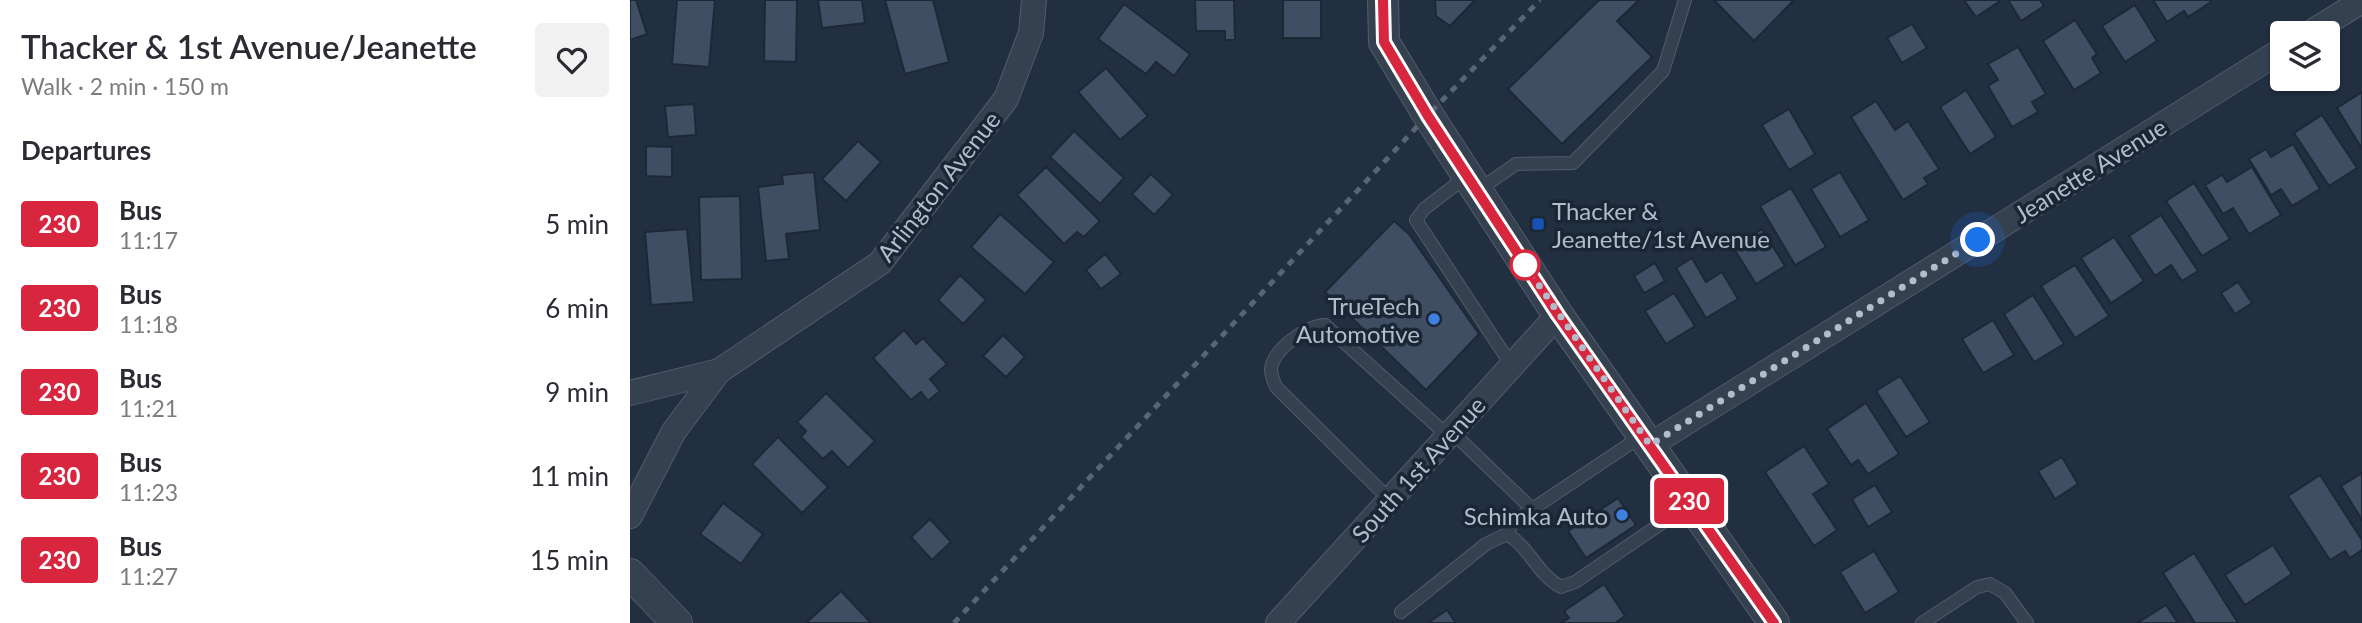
<!DOCTYPE html>
<meta charset="utf-8">
<style>
body{margin:0;font-family:Lato,sans-serif;background:#f2f2f3;color:#2b2b33;height:100vh;display:flex;flex-direction:column;font-size:26px;white-space:nowrap}
*{box-sizing:border-box;margin:0}
p{font-size:23px;color:#7c7c81}
.icon{flex:none;width:38px;height:38px;fill:none;stroke:currentColor;stroke-width:2;stroke-linecap:round;stroke-linejoin:round}
.map{position:relative;flex:1;overflow:hidden}
.details{display:flex;flex-direction:column;background:#fff;width:630px}
.details>*{flex:none}
.badge{padding:0 14px;border-radius:5px;font-size:24px;line-height:46px}
.buttons{position:absolute;left:1640px;top:21px;display:grid;gap:14px}
.buttons a{display:grid;place-items:center;width:70px;height:70px;border-radius:7px;background:#fff;box-shadow:0 2px 5px #0004;font-size:35px}
.you{position:absolute;width:35px;height:35px;margin:-18px;border:5px solid #fff;border-radius:50%;background:#1a73e8;box-shadow:0 0 0 10px #1a73e833}
.map>.badge{position:absolute;translate:-50% -50%;box-shadow:0 0 0 4px #fff}
h2{padding:0 21px;font-size:26px;line-height:63px}
.round{display:grid;place-items:center;flex:none;width:74px;height:74px;border-radius:7px;background:#f2f2f3}
.headline{display:flex;align-items:center;justify-content:space-between;height:119px;padding:0 21px}
h1{font-size:33px;font-weight:600;line-height:52px}
ul{padding:0;list-style:none}
li{display:flex;align-items:center;gap:21px;height:84px;padding:0 21px}
li div{flex:1}
li b{display:block;font-size:26px}
li em{font-style:normal}
li .badge{min-width:77px;font-weight:700;text-align:center}
main{display:flex;flex:1;min-height:0}
.map>svg:first-child{display:block}
.building{fill:#404e63;stroke:#1d2837;stroke-width:2}
.lines{fill:none;stroke-linecap:round;stroke-linejoin:round}
.service-casing{stroke:#515c6b;stroke-width:14}
.minor-casing{stroke:#515c6b;stroke-width:26}
.tertiary-casing{stroke:#515c6b;stroke-width:32}
.service{stroke:#364150;stroke-width:12}
.minor{stroke:#364150;stroke-width:24}
.tertiary{stroke:#364150;stroke-width:30}
.rail{stroke:#586478;stroke-width:5;stroke-dasharray:7 7;stroke-linecap:butt}
.line-casing{stroke:#fff;stroke-width:16}
.line{stroke:#d7263d;stroke-width:10}
.walk{stroke:#b3bccb;stroke-width:7;stroke-dasharray:0 12.6}
.transit-dot{fill:#1a4fb4;stroke:#1b2635;stroke-width:2.5}
.stop-dot{fill:#fff;stroke:#d7263d;stroke-width:3.5}
.shop-dot{fill:#3f7fe0;stroke:#1b2635;stroke-width:2.5}
.labels{text-anchor:middle;dominant-baseline:central;stroke-width:7;stroke-linejoin:round;paint-order:stroke}
.street-label{font-size:24px;fill:#b3bccb;stroke:#1b2635}
.poi-label{font-size:24px;fill:#b3bccb;stroke:#1b2635;text-anchor:end}
</style>
<main>
<section class="details">
<div class="headline"><div><h1>Thacker &amp; 1st Avenue/Jeanette</h1><p>Walk · 2 min · 150 m</p></div><a class="round"><svg class="icon" aria-label="heart" viewBox="0 0 24 24"><path d="M12 20l-8-8c-3-5 5-10 8-4 3-6 11-1 8 4z"/></svg></a></div>
<h2>Departures</h2>
<ul>
<li><span class="badge" style="background:#d7263d;color:#fff">230</span><div><b>Bus</b><p>11:17</p></div><em>5 min</em></li>
<li><span class="badge" style="background:#d7263d;color:#fff">230</span><div><b>Bus</b><p>11:18</p></div><em>6 min</em></li>
<li><span class="badge" style="background:#d7263d;color:#fff">230</span><div><b>Bus</b><p>11:21</p></div><em>9 min</em></li>
<li><span class="badge" style="background:#d7263d;color:#fff">230</span><div><b>Bus</b><p>11:23</p></div><em>11 min</em></li>
<li><span class="badge" style="background:#d7263d;color:#fff">230</span><div><b>Bus</b><p>11:27</p></div><em>15 min</em></li>
</ul>
</section>
<div class="map">
<svg width="1732" height="623" viewBox="0 0 1732 623">
<rect width="100%" height="100%" fill="#222f41"/>
<g class="building">
<path d="M 0,0 L 6,0 L 17,34 L 0,40 Z"/>
<path d="M 47,0 L 85,0 L 79,67 L 42,64 Z"/>
<path d="M 135,0 L 167,0 L 166,62 L 134,61 Z"/>
<path d="M 188,0 L 232,0 L 235,23 L 192,28 Z"/>
<path d="M 255,0 L 303,0 L 319,62 L 275,74 Z"/>
<path d="M 565,0 L 604,0 L 605,40 L 595,40 L 595,31 L 566,31 Z"/>
<rect x="653" y="0" width="38" height="38"/>
<path d="M 805,0 L 845,0 L 820,26 L 806,16 Z"/>
<path d="M 969,0 L 1009,0 L 987,21 L 1022,57 L 932,144 L 878,89 Z"/>
<path d="M 1084,0 L 1164,0 L 1124,41 Z"/>
<path d="M 1334,0 L 1370,0 L 1370,1 L 1346,17 Z"/>
<path d="M 1378,0 L 1410,0 L 1414,6 L 1391,21 Z"/>
<path d="M 1523,0 L 1580,0 L 1581,2 L 1558,17 L 1554,11 L 1537,22 Z"/>
<path d="M 494,4 L 560,54 L 544,76 L 526,62 L 516,74 L 468,39 Z"/>
<path d="M 1505,5 L 1527,41 L 1495,62 L 1472,26 Z"/>
<path d="M 1445,20 L 1467,54 L 1462,58 L 1471,73 L 1444,90 L 1413,41 Z"/>
<path d="M 1282,24 L 1297,48 L 1272,63 L 1257,38 Z"/>
<path d="M 1388,47 L 1416,94 L 1402,102 L 1408,112 L 1382,127 L 1358,86 L 1368,80 L 1358,64 Z"/>
<path d="M 476,68 L 518,116 L 490,140 L 448,92 Z"/>
<path d="M 1336,90 L 1366,137 L 1340,154 L 1310,107 Z"/>
<path d="M 1732,92 L 1732,149 L 1707,108 Z"/>
<path d="M 1246,101 L 1265,130 L 1278,121 L 1309,169 L 1294,178 L 1298,184 L 1273,200 L 1221,117 Z"/>
<path d="M 64,104 L 66,135 L 38,137 L 35,106 Z"/>
<path d="M 1159,109 L 1185,154 L 1159,170 L 1132,125 Z"/>
<path d="M 1692,115 L 1727,168 L 1699,186 L 1664,133 Z"/>
<path d="M 444,131 L 494,178 L 470,204 L 420,157 Z"/>
<path d="M 228,141 L 251,162 L 216,201 L 192,179 Z"/>
<path d="M 1663,144 L 1690,189 L 1662,206 L 1651,189 L 1641,195 L 1619,159 L 1636,149 L 1641,157 Z"/>
<path d="M 16,146 L 42,147 L 42,177 L 16,176 Z"/>
<path d="M 416,167 L 470,221 L 454,237 L 447,232 L 434,244 L 387,195 Z"/>
<path d="M 1622,167 L 1651,215 L 1619,234 L 1603,208 L 1593,214 L 1575,185 L 1592,175 L 1597,182 Z"/>
<path d="M 184,172 L 190,230 L 156,234 L 159,259 L 136,261 L 128,187 L 153,184 L 152,175 Z"/>
<path d="M 1210,172 L 1239,220 L 1210,237 L 1181,189 Z"/>
<path d="M 521,174 L 543,195 L 524,215 L 502,194 Z"/>
<path d="M 1564,183 L 1600,239 L 1572,256 L 1536,201 Z"/>
<path d="M 1161,188 L 1196,247 L 1165,265 L 1130,206 Z"/>
<path d="M 110,196 L 112,279 L 71,280 L 69,197 Z"/>
<path d="M 370,214 L 424,262 L 395,294 L 341,247 Z"/>
<path d="M 1531,215 L 1568,271 L 1552,281 L 1541,265 L 1525,276 L 1499,236 Z"/>
<path d="M 764,221 L 779,234 L 849,334 L 796,390 L 695,292 Z"/>
<path d="M 57,229 L 64,302 L 21,305 L 15,232 Z"/>
<path d="M 1132,229 L 1155,266 L 1126,284 L 1103,247 Z"/>
<path d="M 1484,237 L 1514,281 L 1481,303 L 1451,258 Z"/>
<path d="M 475,254 L 491,274 L 471,289 L 456,270 Z"/>
<path d="M 1062,258 L 1076,282 L 1092,272 L 1108,299 L 1076,318 L 1046,268 Z"/>
<path d="M 1025,263 L 1035,281 L 1014,293 L 1004,276 Z"/>
<path d="M 1445,265 L 1479,316 L 1445,338 L 1411,286 Z"/>
<path d="M 330,275 L 356,300 L 333,324 L 308,300 Z"/>
<path d="M 1608,282 L 1622,303 L 1605,314 L 1591,293 Z"/>
<path d="M 1044,293 L 1065,326 L 1036,344 L 1015,311 Z"/>
<path d="M 1403,295 L 1434,344 L 1404,362 L 1374,314 Z"/>
<path d="M 1363,320 L 1384,355 L 1353,373 L 1332,339 Z"/>
<path d="M 274,330 L 286,344 L 293,338 L 317,364 L 300,379 L 310,391 L 298,401 L 291,392 L 281,400 L 243,358 Z"/>
<path d="M 373,335 L 395,357 L 376,377 L 353,356 Z"/>
<path d="M 1270,376 L 1300,422 L 1276,437 L 1246,391 Z"/>
<path d="M 196,393 L 245,441 L 218,468 L 202,451 L 193,459 L 171,437 L 176,431 L 167,422 Z"/>
<path d="M 1236,403 L 1269,454 L 1238,474 L 1228,460 L 1221,465 L 1197,429 Z"/>
<path d="M 148,437 L 198,487 L 172,513 L 122,464 Z"/>
<path d="M 1174,446 L 1199,484 L 1183,494 L 1207,530 L 1184,546 L 1135,472 Z"/>
<path d="M 1432,457 L 1448,484 L 1425,499 L 1408,471 Z"/>
<path d="M 1732,473 L 1732,520 L 1711,486 Z"/>
<path d="M 1690,475 L 1732,540 L 1732,550 L 1720,558 L 1715,551 L 1700,560 L 1658,496 Z"/>
<path d="M 1245,485 L 1262,512 L 1238,527 L 1222,499 Z"/>
<path d="M 988,498 L 1006,525 L 956,558 L 938,531 Z"/>
<path d="M 93,503 L 133,534 L 111,564 L 70,534 Z"/>
<path d="M 300,519 L 321,542 L 302,560 L 281,537 Z"/>
<path d="M 1643,545 L 1662,574 L 1615,605 L 1595,575 Z"/>
<path d="M 1244,551 L 1269,592 L 1235,613 L 1210,572 Z"/>
<path d="M 1564,553 L 1608,623 L 1565,623 L 1533,573 Z"/>
<path d="M 974,584 L 995,616 L 985,623 L 931,623 L 939,618 L 934,611 Z"/>
<path d="M 211,591 L 241,623 L 176,623 Z"/>
<path d="M 1536,605 L 1548,623 L 1510,623 L 1509,622 Z"/>
<path d="M 817,610 L 826,623 L 800,623 L 799,622 Z"/>
</g>
<g class="lines">
<defs>
<g id="service">
<path d="M 837,176 L 794,209 L 786,220 L 882,366"/>
<path d="M 847,191 L 886,164 L 943,163 L 1033,71 L 1055,0"/>
<path d="M 822,432 L 902,509"/>
<path d="M 760,500 L 646,387 C 644,382 641,375 641,370 C 642,350 677,325 695,325 L 818,436"/>
<path d="M 877,534 L 883,522 L 1013,435"/>
<path d="M 771,612 L 856,544 L 877,534 C 900,548 908,575 931,587 L 945,582 L 1060,504"/>
<path d="M 1292,623 L 1347,587 L 1360,584 L 1375,593 L 1397,623"/>
</g>
<g id="minor">
<path d="M 1680,33 L 1732,1"/>
<path d="M 0,393 L 89,371 L 250,263 L 376,99 L 401,33 L 404,0"/>
<path d="M 1020,445 L 1652,50"/>
<path d="M 0,516 L 44,431 L 89,371"/>
<path d="M 648,623 L 928,315"/>
</g>
<g id="tertiary">
<path d="M 753,0 L 754,42 L 798,115 L 928,315 L 1144,623"/>
<path d="M 0,574 L 47,623"/>
</g>
</defs>
<use href="#service" class="service-casing"/>
<use href="#minor" class="minor-casing"/>
<use href="#tertiary" class="tertiary-casing"/>
<use href="#service" class="service"/>
<use href="#minor" class="minor"/>
<use href="#tertiary" class="tertiary"/>
<path class="rail" d="M 324,623 L 798,115 L 910,0"/>
</g>
<g class="lines">
<defs>
<path id="line" d="M 753,0 L 754,42 L 798,116 L 928,315 L 1144,623"/>
</defs>
<use href="#line" class="line-casing"/>
<use href="#line" class="line"/>
<path class="walk" d="M 895,265 L 1020,445 L 1348,240"/>
</g>
<rect class="transit-dot" x="901" y="217" width="14" height="14" rx="3.5"/>
<circle class="stop-dot" cx="895" cy="265" r="14"/>
<g class="shop-dot">
<circle cx="804" cy="319" r="7"/>
<circle cx="992" cy="515" r="7"/>
</g>
<g class="labels">
<g class="street-label">
<text transform="translate(1460 170) rotate(-32)">Jeanette Avenue</text>
<text transform="translate(308 186) rotate(-52)">Arlington Avenue</text>
<text transform="translate(788 469) rotate(-48)">South 1st Avenue</text>
</g>
<g class="poi-label">
<text x="922" y="210" text-anchor="start">Thacker &amp;<tspan x="922" dy="28">Jeanette/1st Avenue</tspan></text>
<text x="790" y="305">TrueTech<tspan x="790" dy="28">Automotive</tspan></text>
<text x="978" y="515">Schimka Auto</text>
</g>
</g>
</svg>
<div class="buttons">
<a><svg class="icon" aria-label="layers" viewBox="0 0 24 24"><path d="M12 4l9 5-9 5-9-5zM3 14l9 5 9-5"/></svg></a>
</div>
<div class="you" style="left:1348px;top:240px"></div>
<b class="badge" style="left:1059px;top:501px;background:#d7263d;color:#fff">230</b>
</div>
</main>
